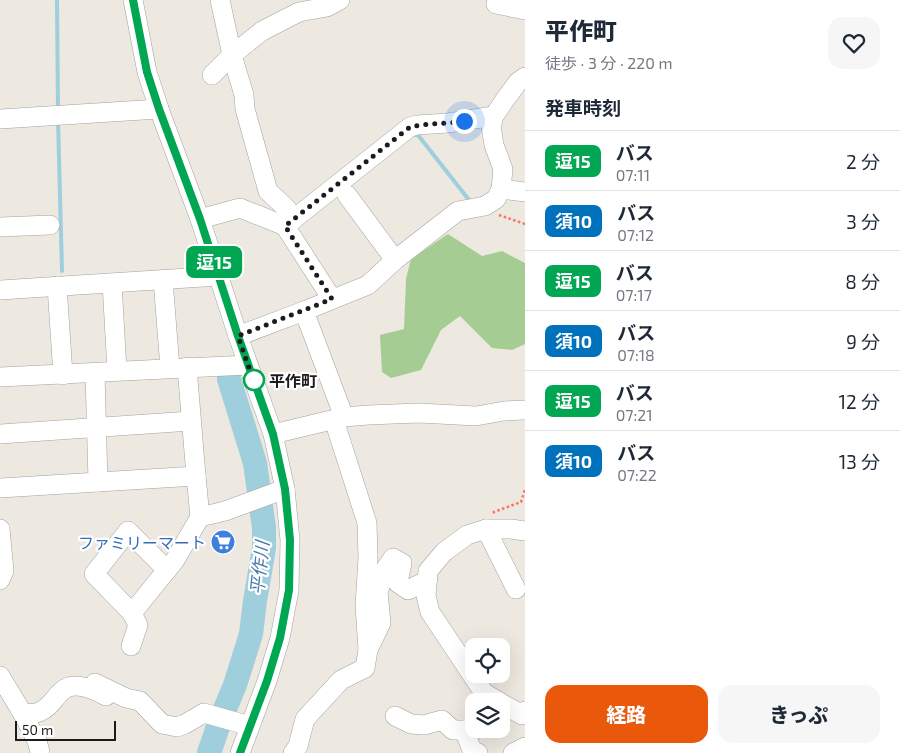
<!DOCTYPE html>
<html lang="ja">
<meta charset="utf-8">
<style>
body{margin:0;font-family:"Exo 2","Noto Sans JP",sans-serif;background:#f6f6f7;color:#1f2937;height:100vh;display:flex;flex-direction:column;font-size:19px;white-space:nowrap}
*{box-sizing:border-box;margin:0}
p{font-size:16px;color:#747a83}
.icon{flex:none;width:28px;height:28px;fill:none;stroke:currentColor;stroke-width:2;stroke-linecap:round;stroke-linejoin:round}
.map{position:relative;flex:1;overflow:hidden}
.details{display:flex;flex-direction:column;background:#fff;width:375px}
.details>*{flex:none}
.badge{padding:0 10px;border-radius:8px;font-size:18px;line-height:32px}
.tools{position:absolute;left:465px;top:638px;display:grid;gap:10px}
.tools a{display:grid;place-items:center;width:45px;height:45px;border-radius:10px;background:#fff;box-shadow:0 5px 20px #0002;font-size:25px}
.scale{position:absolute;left:15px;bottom:12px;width:101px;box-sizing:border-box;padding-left:5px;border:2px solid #1b1b1b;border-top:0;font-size:14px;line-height:18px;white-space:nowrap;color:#1b1b1b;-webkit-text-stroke:4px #fff;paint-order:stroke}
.you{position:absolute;width:25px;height:25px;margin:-12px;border:4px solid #fff;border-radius:50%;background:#1a73e8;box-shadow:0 0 0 8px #1a73e833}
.map>.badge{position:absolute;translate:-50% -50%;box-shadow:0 0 0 2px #fff}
h2{padding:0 20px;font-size:19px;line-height:45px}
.round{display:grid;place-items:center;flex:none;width:52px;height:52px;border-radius:15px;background:#f6f6f7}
.headline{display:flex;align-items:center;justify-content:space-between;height:85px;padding:0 20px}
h1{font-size:24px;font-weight:800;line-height:38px}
.primary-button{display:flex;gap:10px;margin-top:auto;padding:10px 20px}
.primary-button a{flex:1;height:58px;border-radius:15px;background:#ea580c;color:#fff;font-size:20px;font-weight:800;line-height:58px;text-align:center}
.primary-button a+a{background:#f6f6f7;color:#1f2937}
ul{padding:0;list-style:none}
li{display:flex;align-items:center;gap:15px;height:60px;padding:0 20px;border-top:1px solid #e0e1e3}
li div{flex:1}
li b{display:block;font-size:19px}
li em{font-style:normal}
li .badge{min-width:55px;font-weight:700;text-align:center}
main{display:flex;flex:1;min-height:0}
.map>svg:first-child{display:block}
.forest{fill:#a5cd93}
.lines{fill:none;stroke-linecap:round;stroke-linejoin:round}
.stream{stroke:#9fcedc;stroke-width:4}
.river{stroke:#9fcedc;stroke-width:24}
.minor-casing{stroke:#a2a2a2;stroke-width:20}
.path{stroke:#fb7162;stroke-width:2.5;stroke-dasharray:2.5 2.5;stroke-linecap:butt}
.minor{stroke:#fff;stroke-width:19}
.line-casing{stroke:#fff;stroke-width:11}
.line{stroke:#00a651;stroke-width:8}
.walk{stroke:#1b1b1b;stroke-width:5;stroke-dasharray:0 9}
.stop-dot{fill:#fff;stroke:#00a651;stroke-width:2.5}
.labels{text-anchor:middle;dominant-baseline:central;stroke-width:4.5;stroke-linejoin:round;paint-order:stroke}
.stop-label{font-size:16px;font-weight:bold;fill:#1b1b1b;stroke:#fff;text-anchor:start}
.shop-label{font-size:16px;fill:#366cbe;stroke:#fff;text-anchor:end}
.water-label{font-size:18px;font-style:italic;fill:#4779aa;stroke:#fff}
</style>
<main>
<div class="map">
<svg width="525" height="753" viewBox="0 0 525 753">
<rect width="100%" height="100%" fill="#ede8e0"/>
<path class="forest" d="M 448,234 L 482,256 L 502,251 L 525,263 L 525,344 L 512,350 L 492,348 L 460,316 L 441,330 L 421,370 L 391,378 L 382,372 L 380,335 L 404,329 L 406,279 L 411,259 Z"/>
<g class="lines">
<g class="stream">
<path d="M 57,0 L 58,110"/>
<path d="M 58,120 L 62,271"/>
<path d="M 413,135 L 418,135 L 469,200"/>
</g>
<path class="river" d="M 209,753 L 220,721 L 235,685 L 251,634 L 255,601 L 264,548 L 264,528 L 255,463 L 229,379"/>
<defs>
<g id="minor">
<path d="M 133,0 L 147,72 L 159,109 L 200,219 L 238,336 L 273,434 L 285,489 L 290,540 L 289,590 L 280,638 L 267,681 L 240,753"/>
<path d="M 220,0 L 232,55 L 244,95 L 245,109 L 268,191 L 287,209 L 293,220"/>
<path d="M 496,4 L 525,10"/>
<path d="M 212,75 L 232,55 L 262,31 L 299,12 L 327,7 L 340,0"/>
<path d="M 0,119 L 159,109"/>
<path d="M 501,189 L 525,192"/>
<path d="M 347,195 L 395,260"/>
<path d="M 200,219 L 240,208 L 285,226 L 332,299"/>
<path d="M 285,226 L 410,127 L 417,125 L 448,123 L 494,116"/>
<path d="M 0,227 L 50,225"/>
<path d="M 163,280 L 170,368"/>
<path d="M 112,283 L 117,371"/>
<path d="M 57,286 L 63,375"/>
<path d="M 0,290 L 219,276"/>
<path d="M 304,311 L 344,417"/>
<path d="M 238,336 L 304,311 L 368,285 L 395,260 L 458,211 L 485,206 L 496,199 L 501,189 L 503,169 L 494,145 L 491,126 L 494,116 L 504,101 L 518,82 L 525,77"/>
<path d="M 95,373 L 98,482"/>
<path d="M 0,377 L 248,365"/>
<path d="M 334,420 L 367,523 L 368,558 L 365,606 L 368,649"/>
<path d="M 0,434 L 191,421"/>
<path d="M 273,434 L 344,417 L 368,415 L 419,413 L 476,416 L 504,411 L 525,410"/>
<path d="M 196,476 L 200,517"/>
<path d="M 0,488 L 196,476 L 187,367"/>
<path d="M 0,529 L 4,571 L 0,580"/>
<path d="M 486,529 L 516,589"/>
<path d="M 132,613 L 175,560 L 200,517 L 225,511 L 285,489"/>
<path d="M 131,646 L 138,625 L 132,613 L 94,574 L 128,531 L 167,570"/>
<path d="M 0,676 L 23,714 C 28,713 34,714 39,712 C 50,708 54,698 62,691 C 74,680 94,690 106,696"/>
<path d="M 95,683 L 126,698 L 140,701 L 162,724 L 177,727 L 185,724 L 204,713 L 250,726"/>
<path d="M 498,701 L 484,693 L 430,612 L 426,596 L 428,571 L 444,552 L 467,535 L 486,529 L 511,529 L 525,531"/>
<path d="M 501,703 L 522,715 L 525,711"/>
<path d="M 23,714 L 37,741 L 40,752"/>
<path d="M 395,716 L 411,724 L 424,725 L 442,720 L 453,730 L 464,730 L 476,729"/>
<path d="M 464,730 L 472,750 L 478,753"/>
<path d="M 293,753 L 298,746 L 305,719 L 341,680 L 365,668 L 368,650 L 381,623 L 378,592 L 386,568 L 393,558 L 402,563 L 398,583 L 408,590 L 424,582 L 428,578"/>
<path d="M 513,753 L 525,747"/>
</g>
</defs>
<use href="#minor" class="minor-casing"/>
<g class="path">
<path d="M 499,215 L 525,224"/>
<path d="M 493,513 L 494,512 L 521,502 L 525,489"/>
</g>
<use href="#minor" class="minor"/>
</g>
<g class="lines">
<defs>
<path id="line" d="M 133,0 L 147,72 L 159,109 L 200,219 L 238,336 L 273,434 L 285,489 L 290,540 L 289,590 L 280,638 L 267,681 L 240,753"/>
</defs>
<use href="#line" class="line-casing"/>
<use href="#line" class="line"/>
<path class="walk" d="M 254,380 L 254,382 L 238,336 L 332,299 L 285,226 L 410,127 C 427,123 446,124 464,121"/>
</g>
<defs>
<symbol id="supermarket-disc" viewBox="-11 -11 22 22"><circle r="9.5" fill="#3f7fe0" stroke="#fff"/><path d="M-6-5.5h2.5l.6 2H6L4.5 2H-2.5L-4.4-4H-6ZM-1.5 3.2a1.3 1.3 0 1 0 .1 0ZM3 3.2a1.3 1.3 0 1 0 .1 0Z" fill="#fff"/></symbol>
</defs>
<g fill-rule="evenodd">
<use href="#supermarket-disc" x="209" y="528" width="28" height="28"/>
</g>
<circle class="stop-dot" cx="254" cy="380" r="10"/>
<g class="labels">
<g class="stop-label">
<text x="269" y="380">平作町</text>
</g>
<g class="shop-label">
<text x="206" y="542">ファミリーマート</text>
</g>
<g class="water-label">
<text transform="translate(259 568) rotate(-84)">平作川</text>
</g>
</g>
</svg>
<div class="tools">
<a><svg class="icon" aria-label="locate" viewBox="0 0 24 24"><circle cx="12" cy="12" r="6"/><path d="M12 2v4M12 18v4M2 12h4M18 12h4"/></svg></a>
<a><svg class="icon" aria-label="layers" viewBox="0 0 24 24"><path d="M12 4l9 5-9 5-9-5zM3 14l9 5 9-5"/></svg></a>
</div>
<div class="scale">50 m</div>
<div class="you" style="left:464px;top:121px"></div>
<b class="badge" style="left:214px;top:262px;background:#00a651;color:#fff">逗15</b>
</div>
<section class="details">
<div class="headline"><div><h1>平作町</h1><p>徒歩 · 3 分 · 220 m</p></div><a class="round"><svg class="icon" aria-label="heart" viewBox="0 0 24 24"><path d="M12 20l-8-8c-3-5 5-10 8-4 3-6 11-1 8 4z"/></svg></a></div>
<h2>発車時刻</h2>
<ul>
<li><span class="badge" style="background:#00a651;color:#fff">逗15</span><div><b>バス</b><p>07:11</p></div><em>2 分</em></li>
<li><span class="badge" style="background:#0072bc;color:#fff">須10</span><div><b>バス</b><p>07:12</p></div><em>3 分</em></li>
<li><span class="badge" style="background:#00a651;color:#fff">逗15</span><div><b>バス</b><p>07:17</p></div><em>8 分</em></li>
<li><span class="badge" style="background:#0072bc;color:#fff">須10</span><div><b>バス</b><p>07:18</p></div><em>9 分</em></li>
<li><span class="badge" style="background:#00a651;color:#fff">逗15</span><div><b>バス</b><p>07:21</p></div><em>12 分</em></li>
<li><span class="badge" style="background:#0072bc;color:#fff">須10</span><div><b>バス</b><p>07:22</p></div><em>13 分</em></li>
</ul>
<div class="primary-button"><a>経路</a><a>きっぷ</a></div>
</section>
</main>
